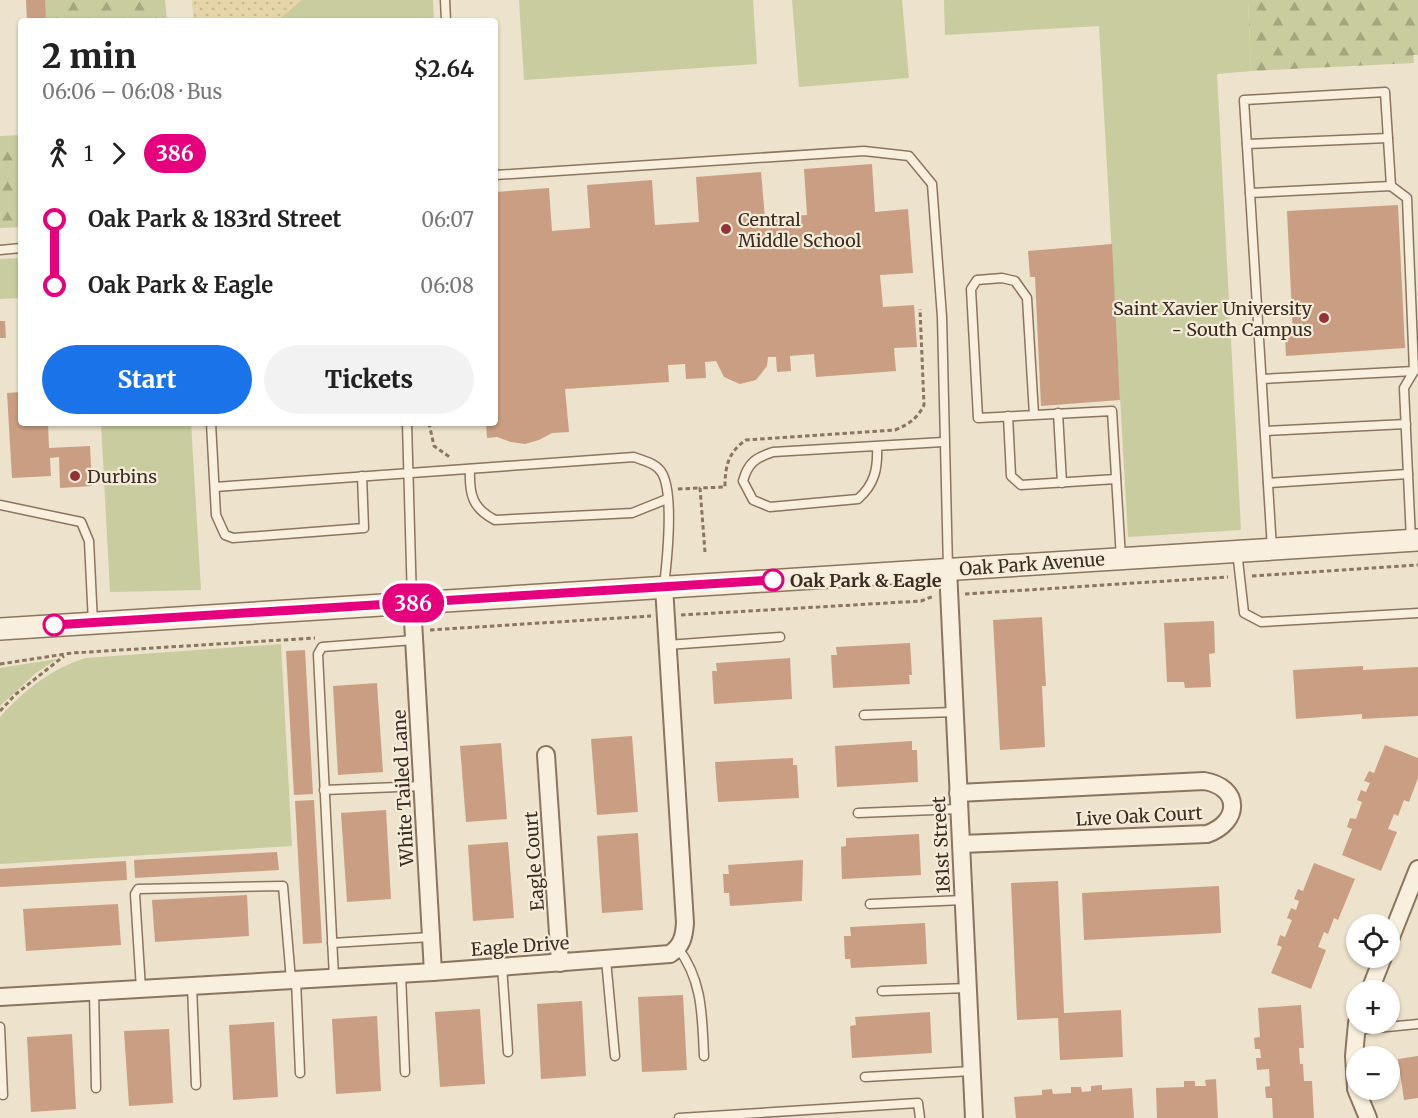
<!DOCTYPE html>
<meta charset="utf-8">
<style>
body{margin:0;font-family:Merriweather,serif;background:#f2f2f2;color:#222;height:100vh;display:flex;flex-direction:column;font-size:22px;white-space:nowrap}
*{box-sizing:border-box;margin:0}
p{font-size:20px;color:#767676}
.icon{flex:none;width:33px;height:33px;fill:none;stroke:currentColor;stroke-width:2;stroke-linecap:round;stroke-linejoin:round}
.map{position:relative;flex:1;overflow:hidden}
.sheet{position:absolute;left:18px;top:18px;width:480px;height:408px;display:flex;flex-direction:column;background:#fff;border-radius:6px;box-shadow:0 2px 4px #0004}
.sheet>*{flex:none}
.badge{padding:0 12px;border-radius:20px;font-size:21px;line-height:39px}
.tools{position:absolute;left:1346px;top:914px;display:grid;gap:12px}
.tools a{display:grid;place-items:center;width:54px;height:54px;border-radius:50%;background:#fff;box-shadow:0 2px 4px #0004;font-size:30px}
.map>.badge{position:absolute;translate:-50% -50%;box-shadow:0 0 0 3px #fff}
.legs{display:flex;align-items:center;gap:9px;height:66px;padding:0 24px;font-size:20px}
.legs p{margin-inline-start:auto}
.summary{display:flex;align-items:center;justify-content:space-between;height:102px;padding:0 24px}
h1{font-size:33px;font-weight:800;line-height:45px}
.button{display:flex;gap:12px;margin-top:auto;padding:12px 24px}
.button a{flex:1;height:69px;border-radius:36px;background:#1a73e8;color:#fff;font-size:24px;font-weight:800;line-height:69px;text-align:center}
.button a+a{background:#f2f2f2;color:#222}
ul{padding:0 24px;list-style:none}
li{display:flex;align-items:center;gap:21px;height:66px;font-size:22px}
li i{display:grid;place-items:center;width:9px;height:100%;margin:0 8px;background:currentColor}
li i::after{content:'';width:15px;height:15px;margin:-8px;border:4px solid;border-radius:50%;background:#fff}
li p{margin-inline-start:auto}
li:first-child i{background:linear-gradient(#0000 50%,currentColor 0)}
li:last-child i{background:linear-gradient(currentColor 50%,#0000 0)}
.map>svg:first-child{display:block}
.green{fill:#c8cc9e}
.forest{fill:url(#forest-firs)}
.sand{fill:url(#sand-dots)}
.building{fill:#ca9e82}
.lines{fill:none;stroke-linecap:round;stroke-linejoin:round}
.service-casing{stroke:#8a755f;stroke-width:11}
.minor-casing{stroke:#8a755f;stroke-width:20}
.tertiary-casing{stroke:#8a755f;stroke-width:24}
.path{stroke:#8a755f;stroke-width:3;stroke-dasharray:4.5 3;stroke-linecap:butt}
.service{stroke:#f8efde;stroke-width:8}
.minor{stroke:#f8efde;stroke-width:16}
.tertiary{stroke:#f8efde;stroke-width:21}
.line-1-casing{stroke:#fff;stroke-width:14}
.line-1{stroke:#e6007e;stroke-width:9}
.poi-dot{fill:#963235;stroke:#f5ecda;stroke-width:2}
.stop-1-dot{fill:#fff;stroke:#e6007e;stroke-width:3}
.labels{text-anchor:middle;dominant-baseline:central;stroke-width:4.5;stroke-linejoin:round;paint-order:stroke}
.poi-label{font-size:18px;fill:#3b2d22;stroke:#f5ecda;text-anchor:start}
.street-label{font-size:18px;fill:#3b2d22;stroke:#f5ecda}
.stop-label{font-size:18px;font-weight:bold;fill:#3b2d22;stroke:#f5ecda;text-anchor:start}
</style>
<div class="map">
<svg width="1418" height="1118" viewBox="0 0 1418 1118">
<defs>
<pattern id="forest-firs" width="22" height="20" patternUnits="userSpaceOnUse" patternTransform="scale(1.5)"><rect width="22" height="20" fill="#c8cc9e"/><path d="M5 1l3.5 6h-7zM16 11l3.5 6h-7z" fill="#a4a680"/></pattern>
<pattern id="sand-dots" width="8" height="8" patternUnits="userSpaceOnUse" patternTransform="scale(1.5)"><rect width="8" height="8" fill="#e7d5aa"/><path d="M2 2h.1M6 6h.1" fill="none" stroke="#c7b792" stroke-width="1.8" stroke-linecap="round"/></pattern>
</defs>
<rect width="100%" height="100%" fill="#ede2cb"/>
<g class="green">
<path d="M 192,0 L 433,0 L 434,21 L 194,21 Z"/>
<path d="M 519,0 L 753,0 L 757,64 L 524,80 Z"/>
<path d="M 792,0 L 902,0 L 909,78 L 799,87 Z"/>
<path d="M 944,0 L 1248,0 L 1251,71 L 1217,74 L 1241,530 L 1128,537 L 1099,26 L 945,35 Z"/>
<path d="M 21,258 L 21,298 L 0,299 L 0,259 Z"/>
<path d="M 101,423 L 191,423 L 201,590 L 110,592 Z"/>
<path d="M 281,644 L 292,846 L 0,864 L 0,717 C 23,691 52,668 86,658 Z"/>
<path d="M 57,659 L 36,673 L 0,706 L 0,668 Z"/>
</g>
<g class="forest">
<path d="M 45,0 L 165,0 L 167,21 L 45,21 Z"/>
<path d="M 1248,0 L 1418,0 L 1418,55 L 1413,55 L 1414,63 L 1251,71 Z"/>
<path d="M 21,135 L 21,227 L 0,228 L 0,136 Z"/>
</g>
<path class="sand" d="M 192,0 L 302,0 L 277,21 L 198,21 L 193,12 Z"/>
<g class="building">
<path d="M 26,0 L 45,0 L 46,21 L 27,21 Z"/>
<path d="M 872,164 L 875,212 L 908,209 L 913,273 L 880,275 L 883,307 L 914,305 L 917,347 L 894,348 L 896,371 L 816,377 L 814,354 L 790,356 L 791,371 L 777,372 L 776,357 L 768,357 L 767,366 L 756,380 L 740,384 L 724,377 L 716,361 L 705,362 L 706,378 L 686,379 L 685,364 L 668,365 L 669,382 L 565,389 L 569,432 L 552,433 L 539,440 L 525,444 L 511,442 L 497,437 L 487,438 L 486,423 L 495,423 L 495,192 L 549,188 L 552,231 L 590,228 L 587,185 L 652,180 L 655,225 L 699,222 L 696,177 L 761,172 L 765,218 L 807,215 L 804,169 Z"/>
<path d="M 1398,205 L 1405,348 L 1286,356 L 1285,336 L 1293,335 L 1287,211 Z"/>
<path d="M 1112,244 L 1120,400 L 1041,406 L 1035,277 L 1030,277 L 1028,251 Z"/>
<path d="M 0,321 L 5,321 L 6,338 L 0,338 Z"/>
<path d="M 21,392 L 21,423 L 48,423 L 49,448 L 90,446 L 92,486 L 60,488 L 59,457 L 50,458 L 51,476 L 12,478 L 7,393 Z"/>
<path d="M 1042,617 L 1046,686 L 1042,686 L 1045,747 L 1000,750 L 993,620 Z"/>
<path d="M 1214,621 L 1215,653 L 1209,654 L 1211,687 L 1185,688 L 1184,682 L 1167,682 L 1164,623 Z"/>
<path d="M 910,643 L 912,675 L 909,675 L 910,684 L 833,688 L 831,655 L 837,655 L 836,647 Z"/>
<path d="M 305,650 L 313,794 L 294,795 L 286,651 Z"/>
<path d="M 790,658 L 792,699 L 714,704 L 712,671 L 717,671 L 716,663 Z"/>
<path d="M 1363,666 L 1363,670 L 1418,667 L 1418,716 L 1362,719 L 1362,714 L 1296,719 L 1293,670 Z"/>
<path d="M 377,683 L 383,772 L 338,775 L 333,686 Z"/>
<path d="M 632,736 L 638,812 L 597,815 L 591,739 Z"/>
<path d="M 912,741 L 912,750 L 917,750 L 918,782 L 837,787 L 835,746 Z"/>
<path d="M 501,743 L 507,819 L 466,822 L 460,746 Z"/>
<path d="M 1385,745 L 1418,758 L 1418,778 L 1409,802 L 1404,800 L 1398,816 L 1394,814 L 1388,829 L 1397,832 L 1381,871 L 1342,855 L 1352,829 L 1347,827 L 1350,818 L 1356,819 L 1362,802 L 1357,800 L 1361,790 L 1366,792 L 1370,783 L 1364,781 L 1369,771 L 1374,773 Z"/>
<path d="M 793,758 L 793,765 L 797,765 L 799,798 L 718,802 L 715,762 Z"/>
<path d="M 314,800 L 322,943 L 303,944 L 295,801 Z"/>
<path d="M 386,810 L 391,899 L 347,902 L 341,813 Z"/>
<path d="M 638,833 L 643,910 L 602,913 L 597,836 Z"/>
<path d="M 919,834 L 921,875 L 842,879 L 841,847 L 846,846 L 846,838 Z"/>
<path d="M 508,842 L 514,918 L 473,921 L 468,845 Z"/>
<path d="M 277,852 L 279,870 L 135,878 L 134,860 Z"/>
<path d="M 803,860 L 802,901 L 730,906 L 729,893 L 724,893 L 723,874 L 729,874 L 728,865 Z"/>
<path d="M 126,861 L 127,880 L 0,887 L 0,869 Z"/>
<path d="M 1314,863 L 1355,879 L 1338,920 L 1334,918 L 1328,934 L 1324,932 L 1318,947 L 1326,950 L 1311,989 L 1271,973 L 1282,947 L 1277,945 L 1280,935 L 1285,937 L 1292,920 L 1287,918 L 1291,908 L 1296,910 L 1299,901 L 1294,899 L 1298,889 L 1303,891 Z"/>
<path d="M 1058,881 L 1064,1013 L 1121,1010 L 1123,1057 L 1060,1060 L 1058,1018 L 1017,1020 L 1011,883 Z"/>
<path d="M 1219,886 L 1221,933 L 1084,940 L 1082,893 Z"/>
<path d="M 247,895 L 249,936 L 155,942 L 152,900 Z"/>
<path d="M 118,904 L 121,945 L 26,951 L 23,909 Z"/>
<path d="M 925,923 L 927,964 L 851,968 L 850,959 L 845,959 L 844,936 L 851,936 L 850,927 Z"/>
<path d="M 683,995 L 687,1070 L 642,1072 L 638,997 Z"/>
<path d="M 582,1001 L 586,1076 L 541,1079 L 537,1004 Z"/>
<path d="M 1301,1005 L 1304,1048 L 1299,1048 L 1300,1064 L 1303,1064 L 1304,1081 L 1312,1081 L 1314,1118 L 1273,1118 L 1272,1098 L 1266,1098 L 1265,1087 L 1270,1086 L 1269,1069 L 1257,1070 L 1256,1058 L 1261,1058 L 1260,1049 L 1255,1049 L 1254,1038 L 1260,1037 L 1258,1008 Z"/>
<path d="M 480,1009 L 485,1084 L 440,1087 L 435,1012 Z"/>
<path d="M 930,1012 L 932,1053 L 852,1058 L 850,1026 L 856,1025 L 855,1017 Z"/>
<path d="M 377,1016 L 381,1091 L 336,1094 L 332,1019 Z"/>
<path d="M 274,1022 L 278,1097 L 233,1100 L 229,1025 Z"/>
<path d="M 169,1029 L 173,1103 L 129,1106 L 124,1031 Z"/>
<path d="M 72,1034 L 76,1109 L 31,1112 L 27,1037 Z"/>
<path d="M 1418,1056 L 1418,1098 L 1404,1100 L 1398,1059 Z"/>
<path d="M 1216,1079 L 1218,1118 L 1157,1118 L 1156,1088 L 1184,1087 L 1184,1081 L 1195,1081 L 1195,1086 L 1206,1086 L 1205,1080 Z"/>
<path d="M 1102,1085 L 1102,1090 L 1132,1088 L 1134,1118 L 1016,1118 L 1014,1097 L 1042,1095 L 1042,1090 L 1052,1089 L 1053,1094 L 1071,1093 L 1071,1087 L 1081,1087 L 1082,1092 L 1091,1091 L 1091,1086 Z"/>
</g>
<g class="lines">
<defs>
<g id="service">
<path d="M 445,0 L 446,21"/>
<path d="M 1247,144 L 1388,138"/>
<path d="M 495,175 L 864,151 L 909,156 L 932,184 L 942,317 L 948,569"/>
<path d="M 1250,193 L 1244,100 L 1385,92 L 1391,186"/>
<path d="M 0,250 L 21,248"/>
<path d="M 1262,379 L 1414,371"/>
<path d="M 1058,413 L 1062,483"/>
<path d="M 1034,415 L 1027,298 L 1015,281 L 1002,278 L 977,280 L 971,289 L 978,418 L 1112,411 L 1121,558"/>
<path d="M 1008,416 L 1011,476 L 1021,485 L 1116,479"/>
<path d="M 211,423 L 216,515 L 225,535 L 233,538 L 364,528 L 362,476"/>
<path d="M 407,423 L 412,602"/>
<path d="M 1265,431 L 1406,424"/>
<path d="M 877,446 C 878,468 875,484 858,499 L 770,507 L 753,500 L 743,481 C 748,463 755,458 773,452 L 943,442"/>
<path d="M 470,469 C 469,494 472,508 495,520 L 632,513 L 667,499"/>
<path d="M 1268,483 L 1408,474"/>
<path d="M 215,487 L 634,457 C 644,461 656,463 662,473 C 674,494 667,561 664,586"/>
<path d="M 0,505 L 81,522 L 89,541 L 93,623"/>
<path d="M 1272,549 L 1250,193 L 1391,186 L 1407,198 L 1414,371 L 1404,388 L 1411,540"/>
<path d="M 1237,551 L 1244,613 L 1261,622 L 1418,613"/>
<path d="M 667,645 L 780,637"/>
<path d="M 864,715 L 955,712"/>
<path d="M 324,790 L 423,786"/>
<path d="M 858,813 L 959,809"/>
<path d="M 870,904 L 964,900"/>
<path d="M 332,943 L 431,937"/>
<path d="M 678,948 C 703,981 702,1017 704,1056"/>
<path d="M 606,960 L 615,1056"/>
<path d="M 502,966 L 508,1052"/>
<path d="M 401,974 L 405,1072"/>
<path d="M 334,978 L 318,654 L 322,647 L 414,640"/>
<path d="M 296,980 L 300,1073"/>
<path d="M 192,986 L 196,1085"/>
<path d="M 141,989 L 135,894 L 138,889 L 283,886 L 291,980"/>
<path d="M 94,991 L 96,1088"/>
<path d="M 882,991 L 968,988"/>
<path d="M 0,1027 L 3,1095"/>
<path d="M 1356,1030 L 1418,1024"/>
<path d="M 865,1077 L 972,1071"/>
<path d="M 679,1118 L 918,1103 L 920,1118"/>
</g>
<g id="minor">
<path d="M 948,569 L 974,1118"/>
<path d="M 412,603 L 433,972"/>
<path d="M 546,755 L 560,963"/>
<path d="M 958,793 L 1204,781 C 1241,787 1241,822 1207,834 L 961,844"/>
<path d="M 1389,942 L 1418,869"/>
<path d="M 1370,990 L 1383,957"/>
<path d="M 0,997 L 433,972 L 670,954 C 682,946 684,937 685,923 L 664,587"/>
<path d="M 1356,1087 L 1354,1056 L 1357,1023"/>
<path d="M 1356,1089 L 1368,1118"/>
</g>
<path id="tertiary" d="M 0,629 L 1418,540"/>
</defs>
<use href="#service" class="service-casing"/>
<use href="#minor" class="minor-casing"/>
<use href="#tertiary" class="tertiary-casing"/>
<g class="path">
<path d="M 429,423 L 434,446 L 451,458"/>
<path d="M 678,489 L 700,488"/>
<path d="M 705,552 L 700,488 L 725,487 C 725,467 728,452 746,440 L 895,430 C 909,424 917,419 924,405 L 920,309"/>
<path d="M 1252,576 L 1418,565"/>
<path d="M 965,594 L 1228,577"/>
<path d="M 681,615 L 921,601 L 934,596"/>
<path d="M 430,630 L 651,616"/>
<path d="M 0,664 L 72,653 L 315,638"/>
<path d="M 0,711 L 16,694 L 64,656"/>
</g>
<use href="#service" class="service"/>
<use href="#minor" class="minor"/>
<use href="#tertiary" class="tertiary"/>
</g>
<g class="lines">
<defs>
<path id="line-1" d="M 54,625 L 773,580"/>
</defs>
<use href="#line-1" class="line-1-casing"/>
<use href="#line-1" class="line-1"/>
</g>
<g class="poi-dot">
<circle cx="726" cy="229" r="6"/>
<circle cx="1324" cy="318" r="6"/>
<circle cx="75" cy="476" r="6"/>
</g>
<g class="stop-1-dot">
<circle cx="773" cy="580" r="10"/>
<circle cx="54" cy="625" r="10"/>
</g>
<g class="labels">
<g class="poi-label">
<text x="738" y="219">Central<tspan x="738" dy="21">Middle School</tspan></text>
<text x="1312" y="308" text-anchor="end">Saint Xavier University<tspan x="1312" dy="21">- South Campus</tspan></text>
<text x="87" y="476">Durbins</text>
</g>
<g class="street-label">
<text transform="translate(1032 564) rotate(-4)">Oak Park Avenue</text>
<text transform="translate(403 788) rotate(-93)">White Tailed Lane</text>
<text transform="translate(1139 816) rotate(-3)">Live Oak Court</text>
<text transform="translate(941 845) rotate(-93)">181st Street</text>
<text transform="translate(534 861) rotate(-94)">Eagle Court</text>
<text transform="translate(520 946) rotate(-4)">Eagle Drive</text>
</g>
<g class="stop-label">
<text x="790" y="580">Oak Park &amp; Eagle</text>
</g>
</g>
</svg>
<div class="tools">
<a><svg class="icon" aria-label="locate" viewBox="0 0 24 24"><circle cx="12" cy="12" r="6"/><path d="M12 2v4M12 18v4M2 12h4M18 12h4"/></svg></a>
<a>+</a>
<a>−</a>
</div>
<b class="badge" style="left:413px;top:603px;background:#e6007e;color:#fff">386</b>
<section class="sheet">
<div class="summary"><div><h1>2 min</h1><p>06:06 – 06:08 · Bus</p></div><b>$2.64</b></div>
<div class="legs"><svg class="icon" aria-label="walk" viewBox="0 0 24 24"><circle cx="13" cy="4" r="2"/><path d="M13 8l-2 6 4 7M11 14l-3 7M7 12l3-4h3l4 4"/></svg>1<svg class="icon" aria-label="forward" viewBox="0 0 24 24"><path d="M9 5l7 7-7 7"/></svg><b class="badge" style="background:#e6007e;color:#fff">386</b></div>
<ul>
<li><i style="color:#e6007e"></i><b>Oak Park &amp; 183rd Street</b><p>06:07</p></li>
<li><i style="color:#e6007e"></i><b>Oak Park &amp; Eagle</b><p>06:08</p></li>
</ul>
<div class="button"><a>Start</a><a>Tickets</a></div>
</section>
</div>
